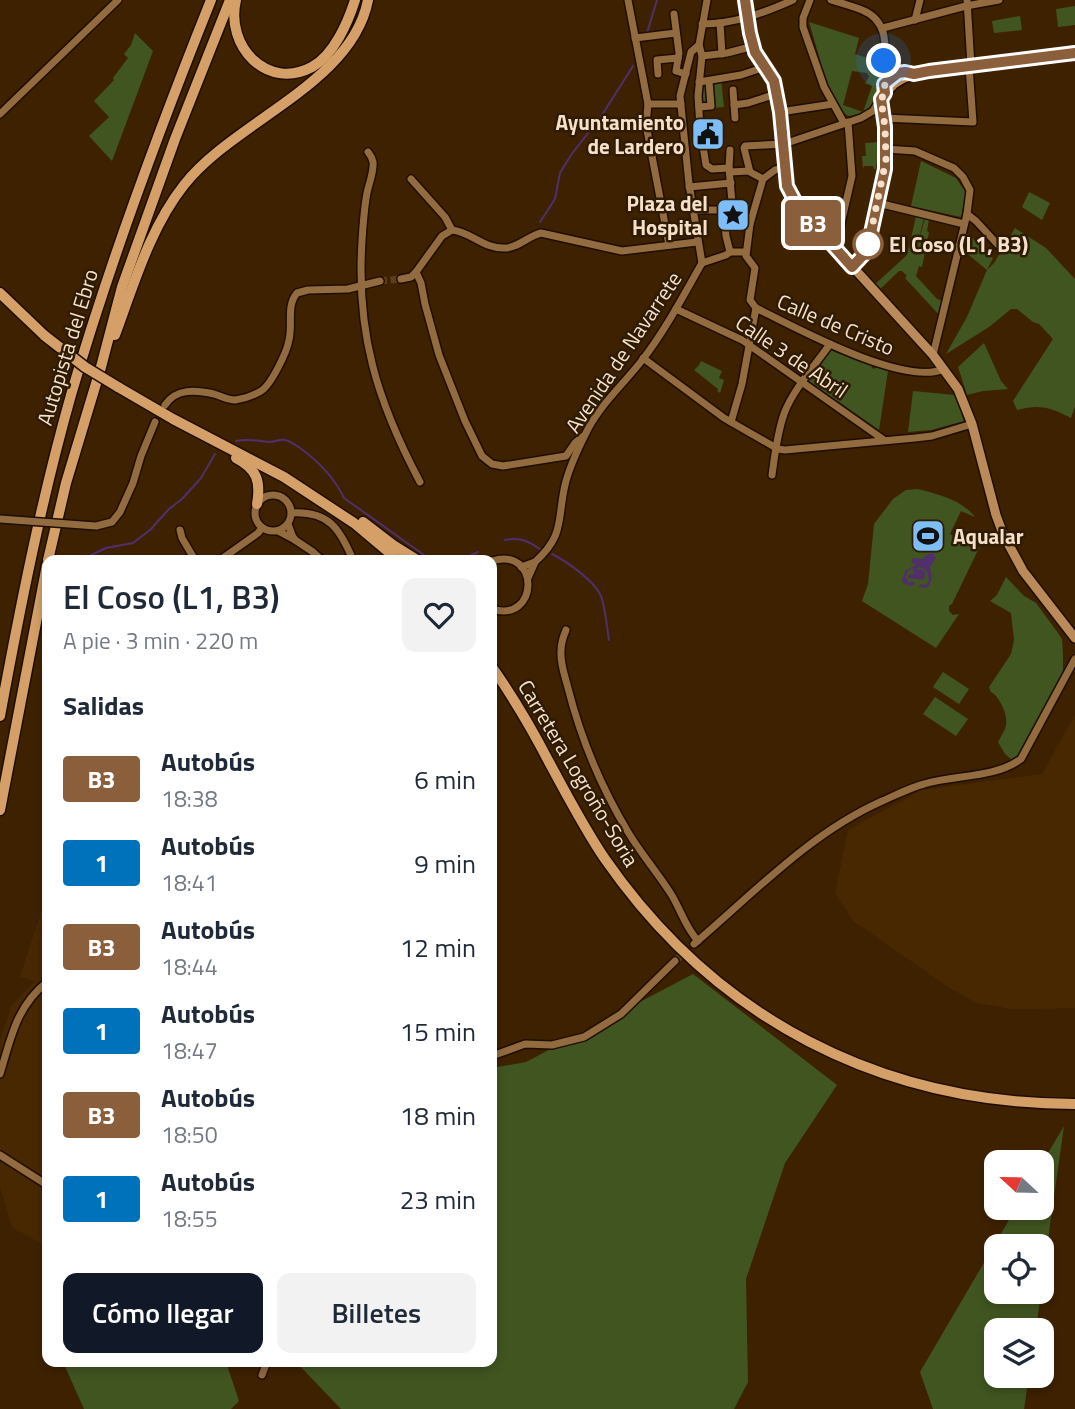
<!DOCTYPE html>
<html lang="es">
<meta charset="utf-8">
<style>
body{margin:0;font-family:"Titillium Web",sans-serif;background:#f2f2f3;color:#1f2937;height:100vh;display:flex;flex-direction:column;font-size:26px;white-space:nowrap}
*{box-sizing:border-box;margin:0}
p{font-size:23px;color:#747a83}
.icon{flex:none;width:38px;height:38px;fill:none;stroke:currentColor;stroke-width:2;stroke-linecap:round;stroke-linejoin:round}
.map{position:relative;flex:1;overflow:hidden}
.side{position:absolute;left:42px;top:555px;width:455px;height:812px;display:flex;flex-direction:column;background:#fff;border-radius:14px;box-shadow:0 4px 10px #0003}
.side>*{flex:none}
.badge{padding:0 14px;border-radius:5px;font-size:24px;line-height:46px}
.needle{width:46px;rotate:292deg}
.fabs{position:absolute;left:984px;top:1150px;display:grid;gap:14px}
.fabs a{display:grid;place-items:center;width:70px;height:70px;border-radius:14px;background:#fff;box-shadow:0 4px 10px #0003;font-size:35px}
.you{position:absolute;width:35px;height:35px;margin:-18px;border:5px solid #fff;border-radius:50%;background:#1a73e8;box-shadow:0 0 0 10px #1a73e833}
.map>.badge{position:absolute;translate:-50% -50%;box-shadow:0 0 0 4px #fff}
h2{padding:0 21px;font-size:26px;line-height:63px}
.round{display:grid;place-items:center;flex:none;width:74px;height:74px;border-radius:14px;background:#f2f2f3}
.overview{display:flex;align-items:center;justify-content:space-between;height:119px;padding:0 21px}
h1{font-size:33px;font-weight:600;line-height:52px}
.cta{display:flex;gap:14px;margin-top:auto;padding:14px 21px}
.cta a{flex:1;height:80px;border-radius:14px;background:#111827;color:#fff;font-size:28px;font-weight:600;line-height:80px;text-align:center}
.cta a+a{background:#f2f2f3;color:#1f2937}
ul{padding:0;list-style:none}
li{display:flex;align-items:center;gap:21px;height:84px;padding:0 21px}
li div{flex:1}
li b{display:block;font-size:26px}
li em{font-style:normal}
li .badge{min-width:77px;font-weight:700;text-align:center}
.map>svg:first-child{display:block}
.built{fill:#472800}
.green{fill:#415521;fill-rule:evenodd}
.water{fill:#502f6b}
.lines{fill:none;stroke-linecap:round;stroke-linejoin:round}
.stream{stroke:#502f6b;stroke-width:2}
.minor-tunnel{stroke:#5a3e1e;stroke-width:7;stroke-dasharray:7 3.5;stroke-linecap:butt}
.minor-casing{stroke:#1f0d00;stroke-width:10}
.major-casing{stroke:#1f0d00;stroke-width:12}
.highway-casing{stroke:#1f0d00;stroke-width:13}
.minor{stroke:#926b3f;stroke-width:7}
.major{stroke:#ba8b58;stroke-width:9}
.highway{stroke:#d4a068;stroke-width:10}
.minor-bridge-casing{stroke:#1f0d00;stroke-width:10;stroke-linecap:butt}
.highway-bridge-casing{stroke:#1f0d00;stroke-width:13;stroke-linecap:butt}
.minor-bridge{stroke:#926b3f;stroke-width:7}
.highway-bridge{stroke:#d4a068;stroke-width:10}
.line-casing{stroke:#fff;stroke-width:16}
.line{stroke:#8b5e3c;stroke-width:10}
.walk{stroke:#f7e0ca;stroke-width:7;stroke-dasharray:0 12.6}
.stop-dot{fill:#fff;stroke:#8b5e3c;stroke-width:3.5}
.labels{text-anchor:middle;dominant-baseline:central;stroke-width:5;stroke-linejoin:round;paint-order:stroke}
.poi-label{font-size:21px;font-weight:bold;fill:#f7e0ca;stroke:#2e1b04;text-anchor:end}
.stop-label{font-size:21px;font-weight:bold;fill:#f7e0ca;stroke:#2e1b04;text-anchor:start}
.street-label{font-size:21px;fill:#f7e0ca;stroke:#2e1b04}
</style>
<div class="map">
<svg width="1075" height="1409" viewBox="0 0 1075 1409">
<rect width="100%" height="100%" fill="#3e2200"/>
<g class="built">
<path d="M 1075,715 L 1075,1008 L 1013,1009 L 977,1003 L 953,990 L 853,921 L 835,893 L 848,830 L 922,790 L 1042,774 Z"/>
<path d="M 47,908 L 47,1247 L 12,1227 L 0,1186 L 0,1041 L 11,1006 L 35,981 L 20,977 L 42,909 Z"/>
</g>
<g class="green">
<path d="M 1075,6 L 1075,25 L 1058,27 L 1056,9 Z"/>
<path d="M 1020,16 L 1022,30 L 994,33 L 992,21 Z"/>
<path d="M 809,22 L 859,38 L 855,54 L 881,62 C 880,89 882,115 848,116 C 828,102 817,46 809,22 ZM 852,71 L 867,73 L 869,77 L 865,83 L 872,86 L 863,112 L 843,105 Z"/>
<path d="M 135,33 L 153,51 L 112,161 L 89,136 L 109,117 L 94,101 L 114,80 L 113,78 L 128,58 L 124,54 L 131,45 Z"/>
<path d="M 721,79 L 724,107 L 699,109 L 699,82 Z"/>
<path d="M 879,142 L 876,169 L 874,169 L 873,166 L 864,166 L 863,169 L 862,156 L 866,156 L 865,143 Z"/>
<path d="M 921,161 L 956,178 L 966,193 L 961,217 L 911,206 Z"/>
<path d="M 1029,192 L 1050,203 L 1042,220 L 1022,207 Z"/>
<path d="M 917,212 L 925,214 L 914,258 L 925,218 L 929,219 L 927,231 L 929,232 L 922,267 L 919,266 L 916,276 L 937,299 L 946,302 L 942,318 L 905,278 L 907,276 L 902,271 L 899,271 L 876,293 L 871,288 L 907,255 Z"/>
<path d="M 1015,228 L 1046,248 L 1075,279 L 1075,406 L 1071,418 C 1050,407 1039,404 1017,410 L 1013,401 L 1053,339 L 1039,324 L 1033,322 L 1017,309 L 1011,309 L 989,327 L 946,354 L 967,317 L 987,270 L 964,251 L 960,249 L 964,232 L 967,233 L 993,258 L 987,270 L 994,263 Z"/>
<path d="M 984,343 L 1001,381 L 1008,389 L 983,391 L 967,395 L 958,367 Z"/>
<path d="M 831,349 L 835,352 L 871,365 L 872,368 L 874,369 L 877,367 L 888,371 L 879,430 L 809,381 Z"/>
<path d="M 701,361 L 722,371 L 719,378 L 724,380 L 720,393 L 717,391 L 718,389 L 694,370 L 699,365 Z"/>
<path d="M 913,391 L 955,395 L 964,421 L 931,430 L 908,432 Z"/>
<path d="M 918,489 C 938,494 962,500 975,517 L 961,511 L 950,534 L 979,548 L 952,604 L 949,606 L 949,611 L 953,615 L 959,614 L 936,648 L 862,601 L 868,584 L 874,524 L 893,499 L 906,490 Z"/>
<path d="M 1006,577 L 1024,596 L 1036,603 L 1058,633 L 1062,639 L 1063,655 L 1063,671 L 1056,687 L 1027,743 L 1013,761 L 1005,754 L 998,742 C 1000,738 1002,735 1004,731 C 1010,720 1003,705 996,696 C 988,688 993,697 989,687 L 1011,654 L 1014,640 L 1011,613 L 990,601 L 997,595 Z"/>
<path d="M 943,672 L 969,689 L 959,704 L 933,687 Z"/>
<path d="M 935,697 L 968,719 L 956,736 L 923,714 Z"/>
<path d="M 693,974 L 837,1085 L 785,1163 L 746,1279 L 748,1382 L 734,1409 L 341,1409 L 296,1362 L 492,1362 L 492,1068 L 526,1062 Z"/>
<path d="M 1064,1126 L 1041,1289 L 1041,1246 L 996,1246 L 996,1292 L 1041,1292 L 1036,1330 L 996,1330 L 996,1376 L 1029,1376 L 1024,1409 L 933,1409 L 920,1372 L 1016,1208 L 1041,1208 L 1041,1165 Z"/>
<path d="M 63,1362 L 226,1362 L 239,1401 L 231,1409 L 84,1409 Z"/>
</g>
<g class="water">
<circle cx="928" cy="535" r="11"/>
<path d="M 933,553 L 936,558 L 930,567 L 932,579 L 929,586 L 924,588 L 919,587 L 920,584 L 926,585 L 929,580 L 927,572 L 921,567 L 917,568 L 918,570 L 921,569 L 925,572 L 924,580 L 908,578 L 909,574 L 914,574 L 913,570 L 914,568 L 908,571 L 906,577 L 908,582 L 915,582 L 914,585 L 910,586 L 903,583 L 902,579 L 906,570 L 916,565 L 911,562 L 913,558 L 922,559 L 928,554 Z"/>
</g>
<g class="lines">
<g class="stream">
<path d="M 647,33 L 657,0"/>
<path d="M 540,222 L 555,199 L 560,173 L 571,155 L 602,115 L 633,66"/>
<path d="M 236,441 C 250,438 256,441 269,442 C 275,442 280,439 285,440 C 291,441 295,445 300,448 C 318,461 334,477 344,498 L 431,560"/>
<path d="M 505,540 C 520,537 529,541 541,550"/>
<path d="M 552,554 C 566,561 593,580 600,594 C 605,603 607,629 609,640"/>
<path d="M 81,560 L 106,548 L 133,543 L 150,530 L 169,509 L 182,499 L 201,478 L 215,454"/>
<path d="M 466,560 L 471,555 L 478,552"/>
</g>
<g class="minor-tunnel">
<path d="M 380,281 L 401,279"/>
<path d="M 675,961 L 694,944"/>
</g>
<defs>
<g id="minor">
<path d="M 628,0 L 648,104 L 646,125 L 669,245"/>
<path d="M 707,0 L 699,45 L 702,56 L 698,96 L 700,127 L 706,165 L 712,169 L 729,168"/>
<path d="M 745,0 L 750,33 L 755,52 L 774,81 L 780,112 L 784,144 L 784,167 L 787,186 L 797,205 L 852,266"/>
<path d="M 810,0 L 803,18 L 803,27 L 824,87 L 844,123"/>
<path d="M 831,0 C 841,3 852,6 862,10 C 897,24 881,63 885,93"/>
<path d="M 967,0 L 971,66"/>
<path d="M 674,14 L 679,53 L 676,71 L 686,74"/>
<path d="M 915,20 L 920,0"/>
<path d="M 720,23 L 722,54"/>
<path d="M 702,24 C 734,24 764,13 793,0"/>
<path d="M 883,28 L 966,6 L 999,0"/>
<path d="M 635,38 L 676,33"/>
<path d="M 699,45 L 691,52 L 680,96 L 689,184 L 702,263"/>
<path d="M 702,56 L 727,53 L 754,46"/>
<path d="M 658,74 L 657,60 L 678,58"/>
<path d="M 699,82 L 741,75 L 765,67"/>
<path d="M 733,90 L 735,118"/>
<path d="M 648,104 L 681,104"/>
<path d="M 734,105 L 748,103 L 776,94"/>
<path d="M 699,107 L 711,106 L 709,81"/>
<path d="M 780,112 L 833,104"/>
<path d="M 0,114 L 118,0"/>
<path d="M 884,118 L 973,122 L 969,66"/>
<path d="M 886,149 L 915,151 L 954,168 L 963,177 L 970,190 L 967,214 L 933,355"/>
<path d="M 730,150 L 729,168 L 733,214"/>
<path d="M 368,152 C 371,156 372,157 373,162 C 374,172 369,183 367,193 C 364,209 363,225 362,241 C 356,333 377,401 420,482"/>
<path d="M 730,172 L 749,171"/>
<path d="M 411,179 L 445,217 L 452,230"/>
<path d="M 763,179 L 750,172 L 744,148 L 745,146 L 784,144 L 861,118 L 873,111 L 881,98"/>
<path d="M 689,187 L 731,183"/>
<path d="M 878,203 L 964,224"/>
<path d="M 692,210 L 723,210 L 724,214 L 733,214 L 737,218 L 737,222 L 750,224"/>
<path d="M 724,214 L 726,236 L 730,252"/>
<path d="M 967,214 L 976,221 L 1000,247"/>
<path d="M 828,240 L 837,234 L 840,228 L 852,176 L 848,122"/>
<path d="M 416,272 L 421,283 L 425,304 L 439,355 L 465,421 L 482,456 L 492,464 L 503,466 L 566,456 L 575,443 L 582,437"/>
<path d="M 401,279 L 411,277 L 416,272 L 442,236 L 452,230 C 471,232 484,249 505,248 C 518,248 528,236 541,233 L 622,251 L 697,242"/>
<path d="M 756,308 C 796,328 904,387 944,369"/>
<path d="M 676,309 L 742,340 L 884,440"/>
<path d="M 643,358 L 724,418 L 778,449 L 785,450 L 915,438 L 932,436 L 972,424"/>
<path d="M 165,405 C 176,388 196,390 214,394 C 221,396 228,400 235,400 C 243,399 254,395 261,391 C 271,385 287,352 289,340 C 293,324 286,306 297,293 L 308,290 L 348,289 L 380,281"/>
<path d="M 731,422 L 742,384 L 756,308 L 750,300 L 755,268 L 746,256 L 750,224 L 763,179 L 775,170 L 784,167"/>
<path d="M 772,475 C 775,454 777,434 784,414 C 792,391 816,364 830,344"/>
<circle cx="273" cy="513" r="18"/>
<path d="M 292,513 C 329,511 340,529 353,560"/>
<path d="M 96,526 L 112,522 L 120,512 L 133,483 L 141,456 L 155,422"/>
<path d="M 180,530 L 182,538 L 195,560"/>
<path d="M 278,531 L 295,540 L 292,535 L 288,524"/>
<path d="M 295,540 L 313,552 L 322,560"/>
<path d="M 220,560 L 258,533 L 262,528"/>
<path d="M 492,561 C 541,546 539,624 492,609"/>
<path d="M 535,562 C 565,535 557,520 565,485 C 569,468 577,451 585,435 C 598,406 624,384 643,359 C 666,329 683,296 702,263 L 726,255 L 730,252 L 746,252"/>
<path d="M 521,567 L 535,562 L 528,578"/>
<path d="M 566,630 C 563,637 561,644 561,651 C 560,664 565,676 568,688 C 581,739 601,787 628,832 C 641,854 658,873 671,894 C 681,910 685,927 698,941"/>
<path d="M 694,944 C 753,894 809,834 880,802 C 894,796 909,788 924,784 C 957,774 993,779 1021,759 L 1075,659"/>
<path d="M 492,1056 L 525,1044 L 552,1045 L 584,1037 L 621,1014 L 675,961"/>
<path d="M 0,1074 C 11,1038 16,1007 47,982"/>
<path d="M 0,1155 L 47,1185"/>
<path d="M 262,1375 L 267,1362"/>
</g>
<path id="major" d="M 1075,53 L 922,72 L 904,78 L 894,84 L 881,98 L 885,127 L 885,169 L 867,251 L 852,266 L 933,355 L 958,389 L 972,424 L 996,515 L 1003,534 L 1023,571 L 1075,638"/>
<g id="highway">
<path d="M 236,0 C 225,46 267,91 312,67 C 334,55 348,22 355,0"/>
<path d="M 0,293 L 45,336"/>
<path d="M 115,335 C 134,284 150,228 184,185 C 234,121 352,84 368,0"/>
<path d="M 118,387 L 173,419 L 284,477 L 354,523 L 398,560"/>
<path d="M 236,458 C 257,469 261,481 257,504"/>
<path d="M 363,522 L 393,545 L 417,560"/>
<path d="M 48,560 L 66,483 L 101,367 L 122,287 L 175,139 L 230,0"/>
<path d="M 492,667 C 513,697 532,729 549,762 C 567,795 584,828 605,859 C 716,1019 881,1104 1075,1104"/>
<path d="M 0,716 C 20,608 41,501 71,395 C 110,261 159,130 211,0"/>
<path d="M 0,810 L 47,565"/>
</g>
</defs>
<use href="#minor" class="minor-casing"/>
<use href="#major" class="major-casing"/>
<use href="#highway" class="highway-casing"/>
<use href="#minor" class="minor"/>
<use href="#major" class="major"/>
<use href="#highway" class="highway"/>
<defs>
<path id="minor-bridge" d="M 0,519 L 96,526"/>
<path id="highway-bridge" d="M 45,336 L 85,367 L 118,387"/>
</defs>
<use href="#minor-bridge" class="minor-bridge-casing"/>
<use href="#highway-bridge" class="highway-bridge-casing"/>
<use href="#minor-bridge" class="minor-bridge"/>
<use href="#highway-bridge" class="highway-bridge"/>
</g>
<g class="lines">
<defs>
<path id="line" d="M 745,0 L 750,33 L 755,52 L 774,81 L 780,112 L 787,186 L 797,205 L 852,267 L 867,251 L 885,169 L 885,127 L 881,99 L 885,93 L 884,84 L 898,73 L 905,72 L 914,74 L 929,71 L 1075,53"/>
</defs>
<use href="#line" class="line-casing"/>
<use href="#line" class="line"/>
<path class="walk" d="M 868,244 L 867,251 L 886,160 L 885,127 L 881,99 L 885,93 L 884,61"/>
</g>
<defs>
<symbol id="civic-square" viewBox="-11 -11 22 22"><rect x="-9" y="-9" width="18" height="18" rx="4" fill="#7dbef9" stroke="#2e1b04"/><path d="M-.6-6.5H3V-4.5H.6V-3L4-1V1h2V6H-6V1h2V-1L-.6-3ZM-1.2 2.5V6h2.4V2.5Z" fill="#111"/></symbol>
<symbol id="sight-square" viewBox="-11 -11 22 22"><rect x="-9" y="-9" width="18" height="18" rx="4" fill="#7dbef9" stroke="#2e1b04"/><path d="M0-6L1.8-2.2L6-1.7L2.9 1.2L3.7 5.4L0 3.3L-3.7 5.4L-2.9 1.2L-6-1.7L-1.8-2.2Z" fill="#111"/></symbol>
<symbol id="stadium-square" viewBox="-11 -11 22 22"><rect x="-9" y="-9" width="18" height="18" rx="4" fill="#7dbef9" stroke="#2e1b04"/><path d="M0-5a6.5 5 0 1 0 0 10a6.5 5 0 1 0 0-10ZM-3.5-1.8h7v3.6h-7Z" fill="#111"/></symbol>
</defs>
<g fill-rule="evenodd">
<use href="#civic-square" x="689" y="115" width="38" height="38"/>
<use href="#sight-square" x="714" y="196" width="38" height="38"/>
<use href="#stadium-square" x="909" y="517" width="38" height="38"/>
</g>
<circle class="stop-dot" cx="868" cy="244" r="14"/>
<g class="labels">
<g class="poi-label">
<text x="684" y="122">Ayuntamiento<tspan x="684" dy="24">de Lardero</tspan></text>
<text x="708" y="203">Plaza del<tspan x="708" dy="24">Hospital</tspan></text>
<text x="953" y="536" text-anchor="start">Aqualar</text>
</g>
<g class="stop-label">
<text x="889" y="244">El Coso (L1, B3)</text>
</g>
<g class="street-label">
<text transform="translate(836 324) rotate(23)">Calle de Cristo</text>
<text transform="translate(67 347) rotate(-73)">Autopista del Ebro</text>
<text transform="translate(623 352) rotate(-56)">Avenida de Navarrete</text>
<text transform="translate(792 356) rotate(34)">Calle 3 de Abril</text>
<text transform="translate(579 773) rotate(59)">Carretera Logroño-Soria</text>
</g>
</g>
</svg>
<div class="fabs">
<a><svg class="needle" viewBox="-14 -14 28 28"><path d="M0-13l5 13h-10z" fill="#e53935"/><path d="M0 13l5-13h-10z" fill="#747a83"/></svg></a>
<a><svg class="icon" aria-label="locate" viewBox="0 0 24 24"><circle cx="12" cy="12" r="6"/><path d="M12 2v4M12 18v4M2 12h4M18 12h4"/></svg></a>
<a><svg class="icon" aria-label="layers" viewBox="0 0 24 24"><path d="M12 4l9 5-9 5-9-5zM3 14l9 5 9-5"/></svg></a>
</div>
<div class="you" style="left:884px;top:61px"></div>
<b class="badge" style="left:813px;top:223px;background:#8b5e3c;color:#fff">B3</b>
<section class="side">
<div class="overview"><div><h1>El Coso (L1, B3)</h1><p>A pie · 3 min · 220 m</p></div><a class="round"><svg class="icon" aria-label="heart" viewBox="0 0 24 24"><path d="M12 20l-8-8c-3-5 5-10 8-4 3-6 11-1 8 4z"/></svg></a></div>
<h2>Salidas</h2>
<ul>
<li><span class="badge" style="background:#8b5e3c;color:#fff">B3</span><div><b>Autobús</b><p>18:38</p></div><em>6 min</em></li>
<li><span class="badge" style="background:#0072bc;color:#fff">1</span><div><b>Autobús</b><p>18:41</p></div><em>9 min</em></li>
<li><span class="badge" style="background:#8b5e3c;color:#fff">B3</span><div><b>Autobús</b><p>18:44</p></div><em>12 min</em></li>
<li><span class="badge" style="background:#0072bc;color:#fff">1</span><div><b>Autobús</b><p>18:47</p></div><em>15 min</em></li>
<li><span class="badge" style="background:#8b5e3c;color:#fff">B3</span><div><b>Autobús</b><p>18:50</p></div><em>18 min</em></li>
<li><span class="badge" style="background:#0072bc;color:#fff">1</span><div><b>Autobús</b><p>18:55</p></div><em>23 min</em></li>
</ul>
<div class="cta"><a>Cómo llegar</a><a>Billetes</a></div>
</section>
</div>
